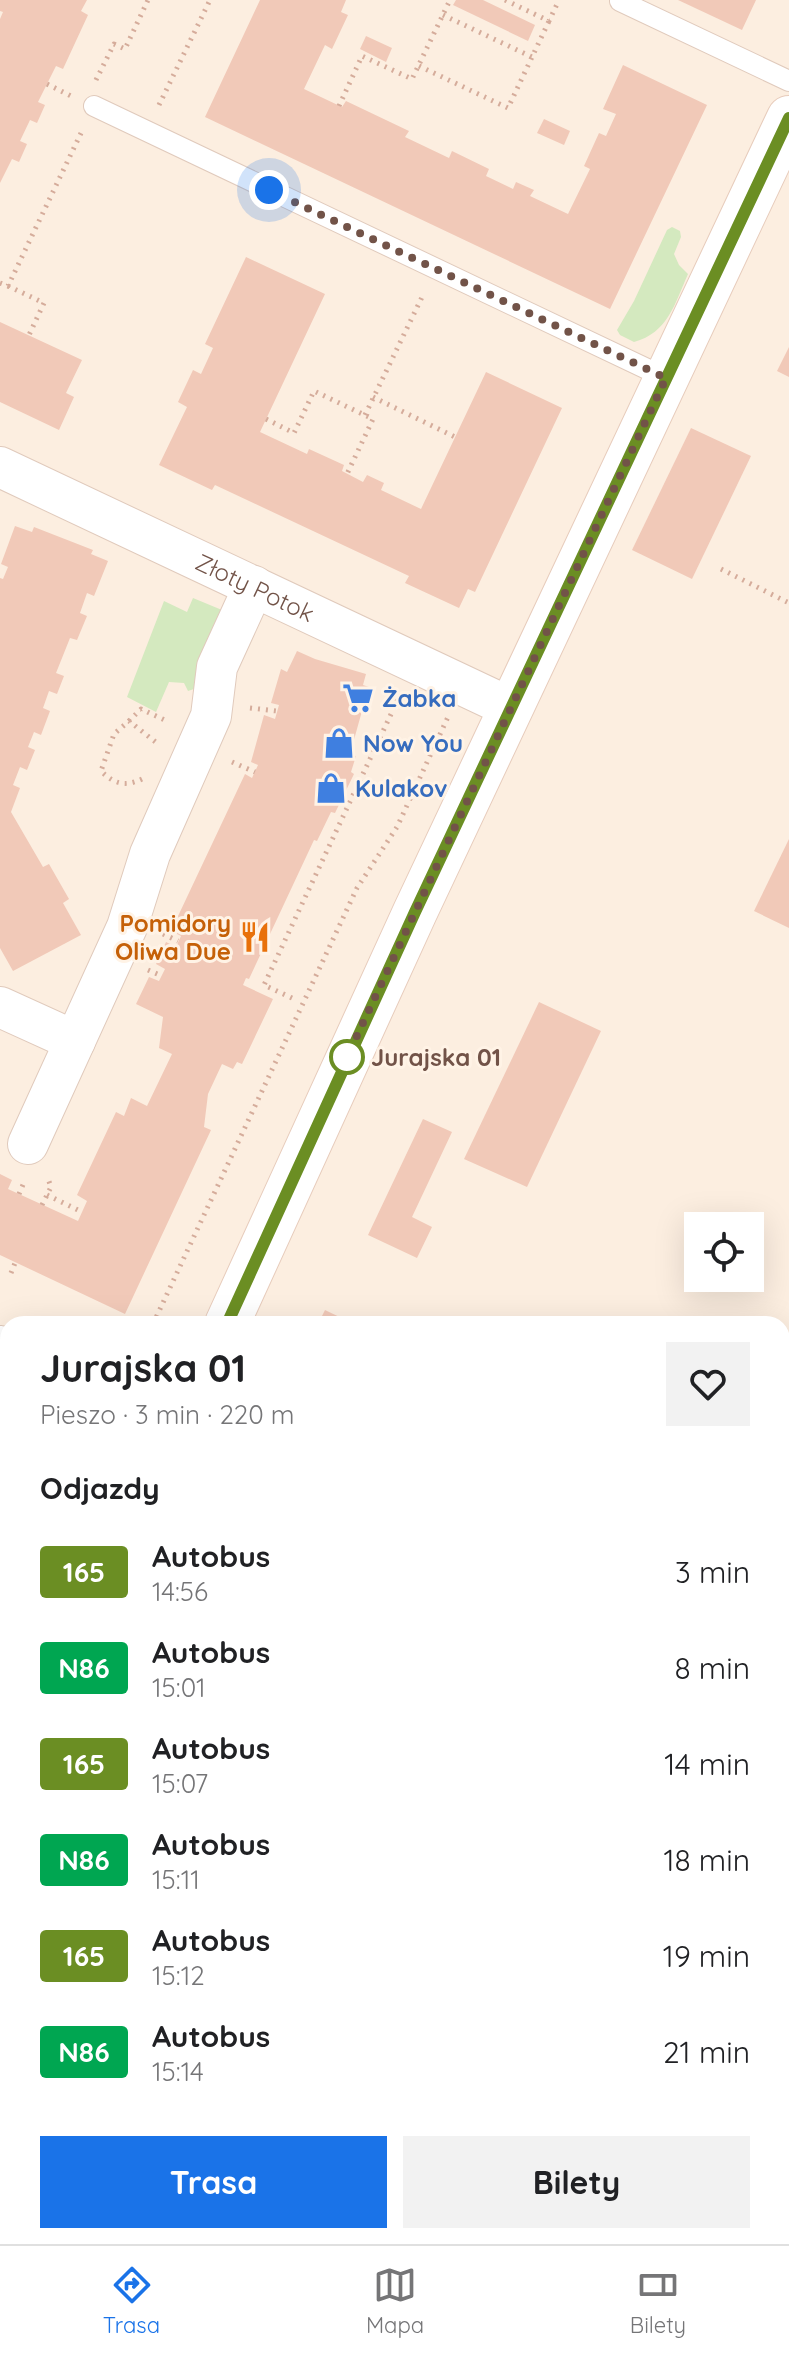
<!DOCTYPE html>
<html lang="pl">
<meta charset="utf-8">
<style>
body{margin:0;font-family:Quicksand,sans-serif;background:#f2f2f2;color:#202124;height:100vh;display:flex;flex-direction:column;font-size:30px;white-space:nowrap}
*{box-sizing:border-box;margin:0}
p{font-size:26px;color:#757577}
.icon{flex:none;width:44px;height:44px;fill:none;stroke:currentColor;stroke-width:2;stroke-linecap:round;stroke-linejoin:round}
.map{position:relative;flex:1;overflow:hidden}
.drawer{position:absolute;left:0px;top:1316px;width:790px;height:928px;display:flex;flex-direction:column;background:#fff;border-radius:24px 24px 0 0;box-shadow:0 8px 32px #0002}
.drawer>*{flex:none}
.badge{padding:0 16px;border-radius:6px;font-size:28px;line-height:52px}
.tools{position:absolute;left:684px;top:1212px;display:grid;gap:16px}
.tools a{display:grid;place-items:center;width:80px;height:80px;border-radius:0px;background:#fff;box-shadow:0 8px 32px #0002;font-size:40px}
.you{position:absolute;width:40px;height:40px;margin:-20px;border:6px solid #fff;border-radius:50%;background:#1a73e8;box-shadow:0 0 0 12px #1a73e833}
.map>.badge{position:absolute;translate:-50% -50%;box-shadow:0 0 0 4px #fff}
h2{padding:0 40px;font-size:30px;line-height:72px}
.round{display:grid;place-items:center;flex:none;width:84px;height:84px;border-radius:0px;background:#f2f2f2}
.overview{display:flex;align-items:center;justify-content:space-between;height:136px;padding:0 40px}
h1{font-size:38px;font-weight:700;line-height:60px}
.primary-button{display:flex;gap:16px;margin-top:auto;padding:16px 40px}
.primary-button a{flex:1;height:92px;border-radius:0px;background:#1a73e8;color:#fff;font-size:32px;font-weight:700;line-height:92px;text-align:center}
.primary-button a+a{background:#f2f2f2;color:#202124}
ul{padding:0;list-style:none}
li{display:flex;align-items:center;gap:24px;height:96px;padding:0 40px}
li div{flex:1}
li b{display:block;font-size:30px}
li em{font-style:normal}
li .badge{min-width:88px;font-weight:700;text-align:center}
.tabs{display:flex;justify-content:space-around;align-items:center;height:112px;border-top:2px solid #e0e0e0;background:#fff;font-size:22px;color:#757577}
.tabs a{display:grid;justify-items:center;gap:4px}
.tabs .on{color:#1a73e8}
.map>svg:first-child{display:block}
.green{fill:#d4e9bf}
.building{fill:#f1c9b8}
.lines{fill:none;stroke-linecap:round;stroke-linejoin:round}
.lane-casing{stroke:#e0cabc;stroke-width:22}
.street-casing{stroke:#e0cabc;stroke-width:42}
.secondary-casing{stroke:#e7ccbc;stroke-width:46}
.path{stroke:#d5ac9b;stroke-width:5;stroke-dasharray:2 6;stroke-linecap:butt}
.lane{stroke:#fff;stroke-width:20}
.street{stroke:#fff;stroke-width:40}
.secondary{stroke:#fff;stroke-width:44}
.line-casing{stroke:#fff;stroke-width:18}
.line{stroke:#6b8e23;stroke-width:12}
.walk{stroke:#725348;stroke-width:8;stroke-dasharray:0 14.4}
.stop-dot{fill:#fff;stroke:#6b8e23;stroke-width:4}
.labels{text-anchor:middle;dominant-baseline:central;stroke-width:6;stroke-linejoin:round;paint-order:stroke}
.street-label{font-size:24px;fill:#725348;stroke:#fff3e6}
.shop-label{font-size:24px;font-weight:bold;fill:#366cbe;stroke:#fff3e6;text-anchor:start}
.food-label{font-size:24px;font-weight:bold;fill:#c56008;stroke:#fff3e6;text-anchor:end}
.stop-label{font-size:24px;font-weight:bold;fill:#725348;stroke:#fff3e6;text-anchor:start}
</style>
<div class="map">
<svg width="789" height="2244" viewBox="0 0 789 2244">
<rect width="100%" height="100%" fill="#fceee0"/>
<g class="green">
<path d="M 672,227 L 680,231 L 681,237 L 674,254 L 679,265 L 688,274 C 675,303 668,333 634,342 L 620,335 L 617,330 L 634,301 L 667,230 Z"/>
<path d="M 193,598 L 222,610 L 200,687 L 188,691 L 184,683 L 169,682 L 156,712 L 127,697 L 164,601 L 187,612 Z"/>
<path d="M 0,2150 L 8,2153 L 8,2236 L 179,2236 L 195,2244 L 0,2244 Z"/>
</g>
<g class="building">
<path d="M 0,0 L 87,0 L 81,11 L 88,15 L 63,69 L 56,66 L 38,102 L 45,105 L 37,123 L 30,120 L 20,141 L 27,144 L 19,162 L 12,159 L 0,183 L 0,19 L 3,12 L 0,11 Z"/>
<path d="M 260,0 L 346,0 L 341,12 L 348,15 L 332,49 L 325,45 L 304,89 L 342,107 L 346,101 L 409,131 L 405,137 L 449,158 L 452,151 L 489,169 L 486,176 L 513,189 L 516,182 L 534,190 L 530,196 L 568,214 L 590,169 L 584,166 L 599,133 L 606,136 L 616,114 L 603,109 L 623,65 L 707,105 L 610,309 L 205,117 Z"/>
<path d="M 456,0 L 483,0 L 535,25 L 528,41 L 453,5 Z"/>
<path d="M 678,0 L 756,0 L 742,30 Z"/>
<path d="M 366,36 L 392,48 L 386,62 L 360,49 Z"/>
<path d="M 544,119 L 570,131 L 564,145 L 537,133 Z"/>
<path d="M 246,257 L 325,294 L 260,432 L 307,454 L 309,449 L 344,465 L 342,471 L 363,482 L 367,475 L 384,483 L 381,490 L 421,509 L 486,372 L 562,408 L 475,592 L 468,589 L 459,608 L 405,583 L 409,576 L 215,485 L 212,490 L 159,465 L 187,407 L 178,402 L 193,370 L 201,374 L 213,348 L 205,344 Z"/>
<path d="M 0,322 L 82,360 L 66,393 L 74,397 L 59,430 L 0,402 Z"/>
<path d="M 789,347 L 789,377 L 777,371 Z"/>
<path d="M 691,428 L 751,456 L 692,579 L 632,550 Z"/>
<path d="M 15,526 L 32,532 L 34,527 L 93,550 L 91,554 L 108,561 L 94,596 L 87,593 L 80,613 L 87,616 L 77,640 L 70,638 L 56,673 L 64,676 L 57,694 L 49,691 L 43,708 L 50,711 L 41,735 L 34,732 L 28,747 L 35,750 L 27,770 L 20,767 L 13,785 L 20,788 L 11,812 L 43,867 L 49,864 L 69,899 L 63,903 L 81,935 L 13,971 L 0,948 L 0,578 L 3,579 L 8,567 L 1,564 Z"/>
<path d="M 297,651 L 315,659 L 366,674 L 363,685 L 375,689 L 368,713 L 362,711 L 350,754 L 356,756 L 351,772 L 354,774 L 335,813 L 331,812 L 317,841 L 314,840 L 249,979 L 246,978 L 243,985 L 273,999 L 242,1064 L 237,1062 L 233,1069 L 222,1064 L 208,1094 L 204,1127 L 211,1130 L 125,1314 L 0,1255 L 0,1174 L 12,1180 L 8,1189 L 78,1221 L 87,1201 L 77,1195 L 116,1112 L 124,1116 L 131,1098 L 147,1106 L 172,1054 L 159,1048 L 163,1017 L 136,1004 L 149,977 L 159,981 L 165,969 L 156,964 L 166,942 L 176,947 L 181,936 L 171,931 L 245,774 L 252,778 L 258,765 L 251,762 L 264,715 L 275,719 L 279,705 L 271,703 L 281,669 L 287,672 Z"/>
<path d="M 789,839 L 789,928 L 754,911 Z"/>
<path d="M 539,1002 L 601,1031 L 527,1187 L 464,1159 Z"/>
<path d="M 423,1119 L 452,1132 L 412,1217 L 432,1227 L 417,1258 L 368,1235 Z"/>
<path d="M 325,1310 L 354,1324 L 318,1324 Z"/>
<path d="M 0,1425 L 8,1429 L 8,1562 L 0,1579 Z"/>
<path d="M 782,1979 L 789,1982 L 789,2079 L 782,2076 Z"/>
</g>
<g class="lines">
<defs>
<g id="lane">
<path d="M 620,1 L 789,81"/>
<path d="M 94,106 L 666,378"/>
</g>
<g id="street">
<path id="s1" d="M 0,467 L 511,708"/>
<path d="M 0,1007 L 75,1041"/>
<path d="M 28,1144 L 127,927 L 150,854 L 211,716 L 217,667 L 254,586"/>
<path d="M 0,1346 L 8,1350"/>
<path d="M 0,2116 L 8,2120"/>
<path d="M 259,2236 L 277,2244"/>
</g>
<g id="secondary">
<path d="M 227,1324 L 415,912 L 789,118"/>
<path d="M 0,1800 L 8,1783"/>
</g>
</defs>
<use href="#lane" class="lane-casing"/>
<use href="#street" class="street-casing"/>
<use href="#secondary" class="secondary-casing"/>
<g class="path">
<path d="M 505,0 L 549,21 L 559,0"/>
<path d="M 443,15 L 532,57"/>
<path d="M 419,66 L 508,108 L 549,21"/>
<path d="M 96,80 L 114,44 L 125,49 L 148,0"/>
<path d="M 47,84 L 71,96"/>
<path d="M 159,105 L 210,0"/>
<path d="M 339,106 L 362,56 L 412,79 L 450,0"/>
<path d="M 0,283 L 8,286 L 82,131"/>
<path d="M 8,286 L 44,303 L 29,335"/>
<path d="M 373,397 L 455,437"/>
<path d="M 365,415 L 424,293"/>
<path d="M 266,419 L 294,433 L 314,391 L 373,419 L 347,474"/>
<path d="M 721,569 L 789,603"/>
<path d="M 250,708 L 277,711"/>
<path d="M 129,721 L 141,709 L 169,722"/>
<path d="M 232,762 L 255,772"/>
<path d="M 142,779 C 125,787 114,784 101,771 L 114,734 L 129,721 L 158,744"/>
<path d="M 163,934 L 178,941"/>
<path d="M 148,970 L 162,976"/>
<path d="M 292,998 L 264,985 L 400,695"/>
<path d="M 19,1194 L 25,1180"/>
<path d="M 47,1195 L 82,1212"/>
<path d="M 42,1205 L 51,1187 L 47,1176"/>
<path d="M 11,1273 L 15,1263"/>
<path d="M 153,1324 L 357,888 L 397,827 L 448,717"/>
<path d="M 0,1404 L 0,1403"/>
<path d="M 0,1592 L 8,1575"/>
<path d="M 0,1619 L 8,1602"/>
</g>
<use href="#lane" class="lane"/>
<use href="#street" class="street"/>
<use href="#secondary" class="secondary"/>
</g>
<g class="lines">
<defs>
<path id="line" d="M 227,1324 L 415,912 L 789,118"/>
</defs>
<use href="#line" class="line-casing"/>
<use href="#line" class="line"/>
<path class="walk" d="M 269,190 L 666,378 L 347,1057"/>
</g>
<defs>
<symbol id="supermarket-bare" viewBox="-9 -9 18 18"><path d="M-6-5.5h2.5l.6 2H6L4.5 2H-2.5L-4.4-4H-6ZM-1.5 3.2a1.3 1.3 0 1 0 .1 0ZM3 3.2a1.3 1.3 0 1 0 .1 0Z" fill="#3f7fe0" stroke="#fff3e6" stroke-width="2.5" paint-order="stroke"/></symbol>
<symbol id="shop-bare" viewBox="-9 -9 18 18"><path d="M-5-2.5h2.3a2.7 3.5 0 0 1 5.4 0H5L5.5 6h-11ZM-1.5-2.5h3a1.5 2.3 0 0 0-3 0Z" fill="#3f7fe0" stroke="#fff3e6" stroke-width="2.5" paint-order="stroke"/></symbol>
<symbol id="restaurant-bare" viewBox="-9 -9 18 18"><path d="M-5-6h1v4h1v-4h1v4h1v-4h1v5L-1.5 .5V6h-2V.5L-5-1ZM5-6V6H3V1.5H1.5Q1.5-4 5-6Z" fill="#e8710a" stroke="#fff3e6" stroke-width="2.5" paint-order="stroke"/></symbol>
</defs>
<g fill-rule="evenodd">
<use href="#supermarket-bare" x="336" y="676" width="44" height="44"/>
<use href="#shop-bare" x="317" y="721" width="44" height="44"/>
<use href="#shop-bare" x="309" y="766" width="44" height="44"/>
<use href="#restaurant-bare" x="233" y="915" width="44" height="44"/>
</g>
<circle class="stop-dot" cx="347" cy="1057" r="16"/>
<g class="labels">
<g class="street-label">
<text stroke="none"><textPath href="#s1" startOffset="282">Złoty Potok</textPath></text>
</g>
<g class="shop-label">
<text x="382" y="698">Żabka</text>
<text x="363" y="743">Now You</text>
<text x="355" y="788">Kulakov</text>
</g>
<g class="food-label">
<text x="231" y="923">Pomidory<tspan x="231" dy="28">Oliwa Due</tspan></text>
</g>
<g class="stop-label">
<text x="371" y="1057">Jurajska 01</text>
</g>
</g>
</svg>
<div class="tools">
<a><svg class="icon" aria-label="locate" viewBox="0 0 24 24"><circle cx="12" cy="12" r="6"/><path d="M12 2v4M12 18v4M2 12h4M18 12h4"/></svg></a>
</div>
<div class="you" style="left:269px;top:190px"></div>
<section class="drawer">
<div class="overview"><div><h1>Jurajska 01</h1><p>Pieszo · 3 min · 220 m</p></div><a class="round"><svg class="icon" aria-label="heart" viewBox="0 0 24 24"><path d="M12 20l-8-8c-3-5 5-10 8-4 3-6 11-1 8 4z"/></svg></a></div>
<h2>Odjazdy</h2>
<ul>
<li><span class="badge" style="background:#6b8e23;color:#fff">165</span><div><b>Autobus</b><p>14:56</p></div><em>3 min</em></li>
<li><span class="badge" style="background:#00a651;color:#fff">N86</span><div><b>Autobus</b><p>15:01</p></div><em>8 min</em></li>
<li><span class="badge" style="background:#6b8e23;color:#fff">165</span><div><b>Autobus</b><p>15:07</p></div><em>14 min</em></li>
<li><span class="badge" style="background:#00a651;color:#fff">N86</span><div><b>Autobus</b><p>15:11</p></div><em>18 min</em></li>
<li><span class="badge" style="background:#6b8e23;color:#fff">165</span><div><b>Autobus</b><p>15:12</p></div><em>19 min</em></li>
<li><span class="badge" style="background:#00a651;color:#fff">N86</span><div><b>Autobus</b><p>15:14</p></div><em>21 min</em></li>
</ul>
<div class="primary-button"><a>Trasa</a><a>Bilety</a></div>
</section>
</div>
<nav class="tabs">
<a class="on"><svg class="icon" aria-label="directions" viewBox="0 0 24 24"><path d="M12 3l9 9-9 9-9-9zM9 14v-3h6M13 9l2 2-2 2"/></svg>Trasa</a>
<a><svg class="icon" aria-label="map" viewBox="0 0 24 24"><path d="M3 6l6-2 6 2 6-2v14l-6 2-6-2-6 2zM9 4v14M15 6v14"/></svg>Mapa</a>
<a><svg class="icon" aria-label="tickets" viewBox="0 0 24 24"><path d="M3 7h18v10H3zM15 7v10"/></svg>Bilety</a>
</nav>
